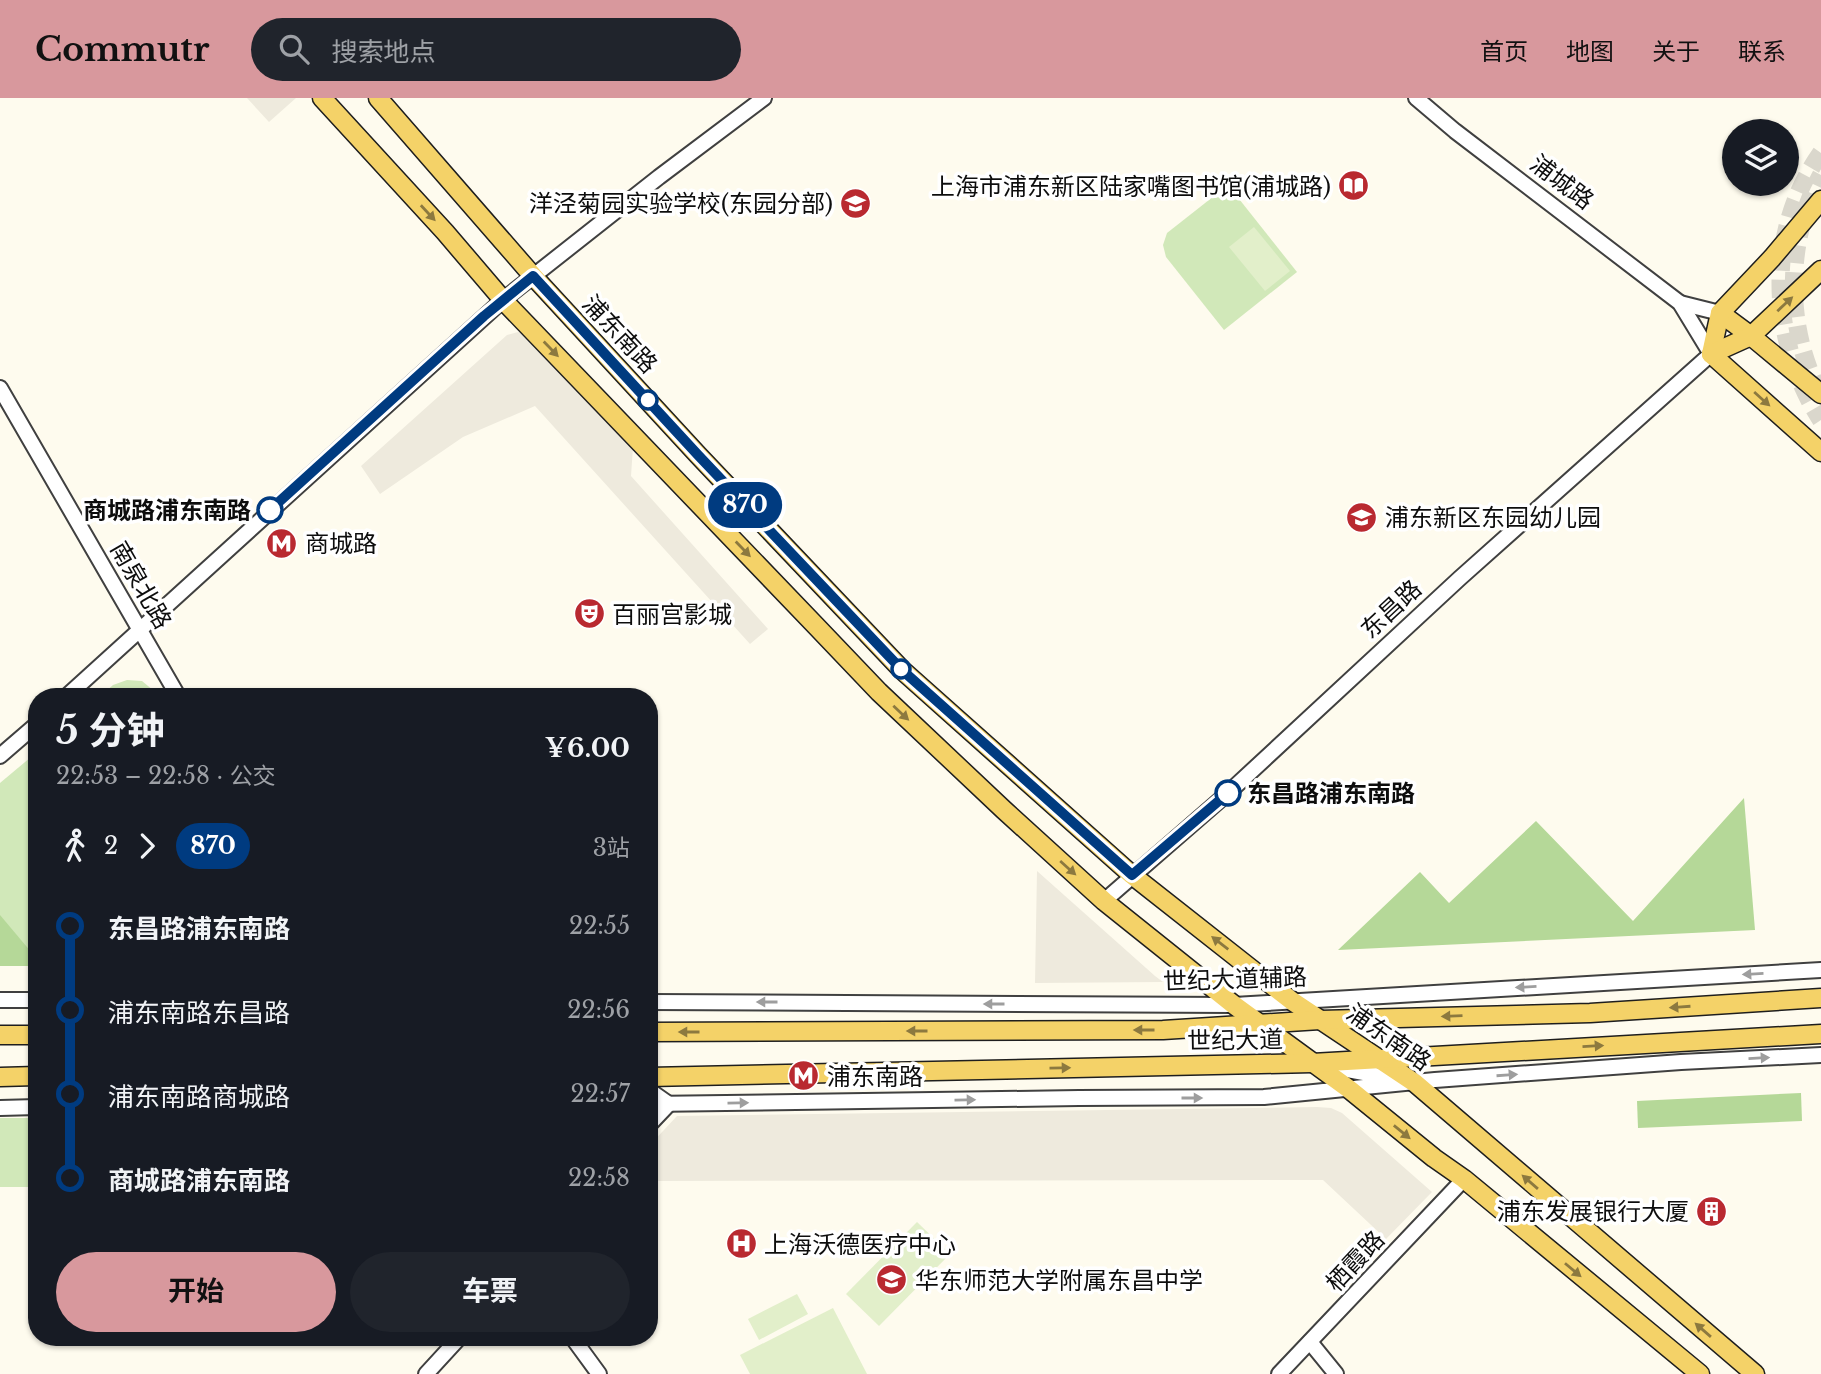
<!DOCTYPE html>
<html lang="zh">
<meta charset="utf-8">
<style>
body{margin:0;font-family:"Libre Baskerville","Noto Sans SC",serif;background:#20242c;color:#f1f3f6;height:100vh;display:flex;flex-direction:column;font-size:26px;white-space:nowrap}
*{box-sizing:border-box;margin:0}
p{font-size:23px;color:#9ea1a6}
.icon{flex:none;width:38px;height:38px;fill:none;stroke:currentColor;stroke-width:2;stroke-linecap:round;stroke-linejoin:round}
.map{position:relative;flex:1;overflow:hidden}
.panel{position:absolute;left:28px;top:590px;width:630px;height:658px;display:flex;flex-direction:column;background:#171b24;border-radius:28px;box-shadow:0 2px 5px #0004}
.panel>*{flex:none}
.badge{padding:0 14px;border-radius:23px;font-size:24px;line-height:46px}
.buttons{position:absolute;left:1722px;top:21px;display:grid;gap:14px}
.buttons a{display:grid;place-items:center;width:77px;height:77px;border-radius:50%;background:#171b24;box-shadow:0 2px 5px #0004;font-size:35px}
.map>.badge{position:absolute;translate:-50% -50%;box-shadow:0 0 0 4px #fff}
.legs{display:flex;align-items:center;gap:10px;height:77px;padding:0 28px;font-size:23px}
.legs p{margin-inline-start:auto}
.head{display:flex;align-items:center;justify-content:space-between;height:119px;padding:0 28px}
h1{font-size:38px;font-weight:700;line-height:52px}
.button{display:flex;gap:14px;margin-top:auto;padding:14px 28px}
.button a{flex:1;height:80px;border-radius:42px;background:#d8989d;color:#111;font-size:28px;font-weight:700;line-height:80px;text-align:center}
.button a+a{background:#20242c;color:#f1f3f6}
ul{padding:0 28px;list-style:none}
li{display:flex;align-items:center;gap:24px;height:84px;font-size:26px}
li i{display:grid;place-items:center;width:10px;height:100%;margin:0 9px;background:currentColor}
li i::after{content:'';width:18px;height:18px;margin:-9px;border:5px solid;border-radius:50%;background:#171b24}
li p{margin-inline-start:auto}
li:first-child i{background:linear-gradient(#0000 50%,currentColor 0)}
li:last-child i{background:linear-gradient(currentColor 50%,#0000 0)}
header{display:flex;align-items:center;gap:42px;box-sizing:border-box;height:98px;padding:0 35px;background:#d8989d;color:#111}
header strong{font-size:33px}
nav{display:flex;gap:38px;margin-inline-start:auto;font-size:24px}
.search{width:490px;height:63px;background:#20242c;display:flex;align-items:center;gap:18px;box-sizing:border-box;padding:0 24px;border-radius:38px;color:#9ea1a6;font-size:26px}
.map>svg:first-child{display:block}
.green{fill:#d1e8b9}
.forest{fill:#b5d898}
.pitch{fill:#e2efca}
.plaza{fill:#eeeadd}
.lines{fill:none;stroke-linecap:round;stroke-linejoin:round}
.major-tunnel{stroke:#dad7cc;stroke-width:18;stroke-dasharray:18 9;stroke-linecap:butt}
.minor-casing{stroke:#404040;stroke-width:18}
.major-casing{stroke:#1e1e1e;stroke-width:21}
.minor{stroke:#fff;stroke-width:14}
.major{stroke:#f4d268;stroke-width:18}
.oneway{fill:#8c793f}
.oneway2{fill:#9e9e9e}
.line-1-casing{stroke:#fff;stroke-width:16}
.line-1{stroke:#003b80;stroke-width:10}
.stop-1-dot{fill:#fff;stroke:#003b80;stroke-width:3.5}
.labels{text-anchor:middle;dominant-baseline:central;stroke-width:7;stroke-linejoin:round;paint-order:stroke}
.street-label{font-size:24px;fill:#0d0d0d;stroke:#fff}
.poi-label{font-size:24px;fill:#0d0d0d;stroke:#fff;text-anchor:start}
.stop-label{font-size:24px;font-weight:bold;fill:#0d0d0d;stroke:#fff;text-anchor:end}
</style>
<header>
<strong>Commutr</strong>
<div class="search"><svg class="icon" aria-label="search" viewBox="0 0 24 24"><circle cx="10" cy="10" r="6"/><path d="M15 15l6 6"/></svg>搜索地点</div>
<nav><a>首页</a><a>地图</a><a>关于</a><a>联系</a></nav>
</header>
<div class="map">
<svg width="1821" height="1276" viewBox="0 0 1821 1276">
<rect width="100%" height="100%" fill="#fefbee"/>
<g class="green">
<path d="M 1228,87 L 1297,174 L 1224,232 L 1166,159 L 1163,147 L 1167,135 Z"/>
<path d="M 127,582 L 142,583 L 160,598 L 101,598 L 113,587 Z"/>
<path d="M 37,654 L 37,868 L 0,868 L 0,685 Z"/>
<rect x="0" y="1020" width="37" height="69"/>
</g>
<g class="forest">
<path d="M 1744,700 L 1755,832 L 1338,852 L 1420,774 L 1449,805 L 1536,723 L 1633,823 Z"/>
<path d="M 0,817 L 37,861 L 37,868 L 0,868 Z"/>
<path d="M 1801,995 L 1802,1023 L 1638,1030 L 1637,1003 Z"/>
</g>
<g class="pitch">
<path d="M 1254,129 L 1290,173 L 1265,193 L 1229,149 Z"/>
<path d="M 917,1124 L 950,1156 L 879,1228 L 846,1196 Z"/>
<path d="M 797,1196 L 808,1216 L 759,1242 L 748,1221 Z"/>
<path d="M 833,1210 L 867,1276 L 750,1276 L 740,1257 Z"/>
</g>
<g class="plaza">
<path d="M 247,0 L 296,0 L 269,24 Z"/>
<path d="M 518,234 L 529,239 L 633,349 L 631,378 L 768,531 L 750,546 L 535,308 L 463,339 L 380,396 L 361,368 L 507,237 Z"/>
<path d="M 1037,773 L 1155,878 L 1163,884 L 1035,885 Z"/>
<path d="M 1317,1009 L 1331,1010 L 1342,1015 L 1432,1094 L 1386,1141 L 1323,1082 L 649,1083 L 649,1048 L 677,1018 Z"/>
</g>
<g class="lines">
<g class="major-tunnel">
<path d="M 1821,55 C 1765,134 1769,242 1821,322"/>
<path d="M 1820,296 C 1785,229 1785,144 1821,77"/>
</g>
<defs>
<g id="minor">
<path d="M 1680,205 L 1720,215"/>
<path d="M 0,290 L 178,598"/>
<path d="M 67,598 L 503,202 L 659,79 L 764,0"/>
<path d="M 0,658 L 37,626"/>
<path d="M 1104,803 L 1228,695 L 1460,480 L 1711,256 L 1680,205 L 1455,33 L 1416,0"/>
<path d="M 0,902 L 37,902"/>
<path d="M 649,904 L 1234,907 L 1821,872"/>
<path d="M 1331,969 L 1397,981"/>
<path d="M 649,992 L 669,1006"/>
<path d="M 649,1006 L 1079,1000 L 1264,999 L 1435,982 L 1681,964 L 1821,957"/>
<path d="M 0,1010 L 37,1009"/>
<path d="M 649,1027 L 669,1006"/>
<path d="M 572,1239 L 599,1276"/>
<path d="M 1310,1244 L 1336,1276"/>
<path d="M 426,1276 L 460,1239"/>
<path d="M 1279,1276 L 1464,1081"/>
</g>
<g id="major">
<path d="M 322,0 L 445,134 L 503,202 L 816,528 L 879,594 L 1004,712 L 1104,803 L 1234,907 L 1349,991 L 1434,1060 L 1464,1081 L 1700,1276"/>
<path d="M 378,0 L 533,178 L 698,357 L 902,572 L 1132,777 L 1292,903 L 1415,985 L 1755,1276"/>
<path d="M 1720,215 L 1751,238 L 1821,296"/>
<path d="M 1711,256 L 1720,215 L 1772,160 L 1821,102"/>
<path d="M 1711,256 L 1821,354"/>
<path d="M 1711,256 L 1751,238 L 1821,172"/>
<path d="M 649,934 L 1163,932 L 1320,922 L 1590,915 L 1821,900"/>
<path d="M 0,937 L 37,937"/>
<path d="M 0,979 L 37,978"/>
<path d="M 649,979 L 1312,965 L 1821,936"/>
</g>
</defs>
<use href="#minor" class="minor-casing"/>
<use href="#major" class="major-casing"/>
<use href="#minor" class="minor"/>
<use href="#major" class="major"/>
</g>
<defs><path id="oneway-solid" d="M-6-.8H1V-3.2L6.5 0L1 3.2V.8H-6Z" transform="scale(1.75)"/></defs>
<g class="oneway">
<use href="#oneway-solid" transform="translate(428 115) rotate(47)"/>
<use href="#oneway-solid" transform="translate(1785 206) rotate(-43)"/>
<use href="#oneway-solid" transform="translate(551 251) rotate(46)"/>
<use href="#oneway-solid" transform="translate(1762 301) rotate(42)"/>
<use href="#oneway-solid" transform="translate(743 451) rotate(46)"/>
<use href="#oneway-solid" transform="translate(901 615) rotate(43)"/>
<use href="#oneway-solid" transform="translate(1068 770) rotate(42)"/>
<use href="#oneway-solid" transform="translate(1220 845) rotate(-142)"/>
<use href="#oneway-solid" transform="translate(1680 909) rotate(176)"/>
<use href="#oneway-solid" transform="translate(1452 918) rotate(178)"/>
<use href="#oneway-solid" transform="translate(1144 932) rotate(180)"/>
<use href="#oneway-solid" transform="translate(917 933) rotate(180)"/>
<use href="#oneway-solid" transform="translate(689 934) rotate(180)"/>
<use href="#oneway-solid" transform="translate(1593 948) rotate(-3)"/>
<use href="#oneway-solid" transform="translate(1060 970) rotate(-1)"/>
<use href="#oneway-solid" transform="translate(1402 1034) rotate(39)"/>
<use href="#oneway-solid" transform="translate(1530 1084) rotate(-139)"/>
<use href="#oneway-solid" transform="translate(1573 1172) rotate(40)"/>
<use href="#oneway-solid" transform="translate(1703 1232) rotate(-139)"/>
</g>
<g class="oneway2">
<use href="#oneway-solid" transform="translate(1753 876) rotate(177)"/>
<use href="#oneway-solid" transform="translate(1526 889) rotate(177)"/>
<use href="#oneway-solid" transform="translate(767 904) rotate(-180)"/>
<use href="#oneway-solid" transform="translate(994 906) rotate(-180)"/>
<use href="#oneway-solid" transform="translate(1759 960) rotate(-3)"/>
<use href="#oneway-solid" transform="translate(1507 977) rotate(-4)"/>
<use href="#oneway-solid" transform="translate(1192 1000)"/>
<use href="#oneway-solid" transform="translate(965 1002) rotate(-1)"/>
<use href="#oneway-solid" transform="translate(738 1005) rotate(-1)"/>
</g>
<g class="lines">
<defs>
<path id="line-1" d="M 270,412 L 484,218 L 533,178 L 698,357 L 902,572 L 1132,777 L 1228,695"/>
</defs>
<use href="#line-1" class="line-1-casing"/>
<use href="#line-1" class="line-1"/>
</g>
<defs>
<symbol id="library-disc" viewBox="-11 -11 22 22"><circle r="9.5" fill="#b92930" stroke="#fff"/><path d="M-6-4Q-3-5.5-.7-3.5V5Q-3 3-6 4ZM6-4Q3-5.5 .7-3.5V5Q3 3 6 4Z" fill="#fff"/></symbol>
<symbol id="school-disc" viewBox="-11 -11 22 22"><circle r="9.5" fill="#b92930" stroke="#fff"/><path d="M0-5L7-2L0 1L-7-2ZM-4 1L0 2.5L4 1V4Q0 6-4 4Z" fill="#fff"/></symbol>
<symbol id="metro-disc" viewBox="-11 -11 22 22"><circle r="9.5" fill="#b92930" stroke="#fff"/><path d="M-5.5 5V-5H-3L0 0L3-5H5.5V5H3V-.5L0 4L-3-.5V5Z" fill="#fff"/></symbol>
<symbol id="theatre-disc" viewBox="-11 -11 22 22"><circle r="9.5" fill="#b92930" stroke="#fff"/><path d="M-5-5.5Q0-4 5-5.5V0Q5 5 0 6Q-5 5-5 0ZM-3.3-2.5H-1v1.5H-3.3ZM1-2.5H3.3v1.5H1ZM-2.8 1Q0 5.5 2.8 1Z" fill="#fff"/></symbol>
<symbol id="building-disc" viewBox="-11 -11 22 22"><circle r="9.5" fill="#b92930" stroke="#fff"/><path d="M-4-6H4V6H1V3H-1V6H-4ZM-2.5-4.3h1.7v1.8h-1.7ZM.8-4.3h1.7v1.8H.8ZM-2.5-1h1.7V.8h-1.7ZM.8-1h1.7V.8H.8Z" fill="#fff"/></symbol>
<symbol id="hospital-disc" viewBox="-11 -11 22 22"><circle r="9.5" fill="#b92930" stroke="#fff"/><path d="M-5-5h3v3.5h4V-5h3V5h-3V1.5h-4V5h-3Z" fill="#fff"/></symbol>
</defs>
<g fill-rule="evenodd">
<use href="#library-disc" x="1336" y="70" width="35" height="35"/>
<use href="#school-disc" x="838" y="88" width="35" height="35"/>
<use href="#school-disc" x="1344" y="402" width="35" height="35"/>
<use href="#metro-disc" x="264" y="428" width="35" height="35"/>
<use href="#theatre-disc" x="572" y="498" width="35" height="35"/>
<use href="#metro-disc" x="786" y="960" width="35" height="35"/>
<use href="#building-disc" x="1694" y="1096" width="35" height="35"/>
<use href="#hospital-disc" x="724" y="1128" width="35" height="35"/>
<use href="#school-disc" x="874" y="1164" width="35" height="35"/>
</g>
<g class="stop-1-dot">
<circle cx="648" cy="302" r="9"/>
<circle cx="270" cy="412" r="12"/>
<circle cx="901" cy="571" r="9"/>
<circle cx="1228" cy="695" r="12"/>
</g>
<g class="labels">
<g class="street-label">
<text transform="translate(1562 84) rotate(37)">浦城路</text>
<text transform="translate(620 236) rotate(47)">浦东南路</text>
<text transform="translate(141 487) rotate(60)">南泉北路</text>
<text transform="translate(1391 511) rotate(-43)">东昌路</text>
<text transform="translate(1235 881) rotate(-2)">世纪大道辅路</text>
<text transform="translate(1389 939) rotate(35)">浦东南路</text>
<text transform="translate(1235 942) rotate(-1)">世纪大道</text>
<text transform="translate(1355 1163) rotate(-47)">栖霞路</text>
</g>
<g class="poi-label">
<text x="1331" y="88" text-anchor="end">上海市浦东新区陆家嘴图书馆(浦城路)</text>
<text x="833" y="105" text-anchor="end">洋泾菊园实验学校(东园分部)</text>
<text x="1385" y="419">浦东新区东园幼儿园</text>
<text x="305" y="445">商城路</text>
<text x="612" y="516">百丽宫影城</text>
<text x="827" y="978">浦东南路</text>
<text x="1689" y="1113" text-anchor="end">浦东发展银行大厦</text>
<text x="764" y="1146">上海沃德医疗中心</text>
<text x="915" y="1182">华东师范大学附属东昌中学</text>
</g>
<g class="stop-label">
<text x="251" y="412">商城路浦东南路</text>
<text x="1247" y="695" text-anchor="start">东昌路浦东南路</text>
</g>
</g>
</svg>
<div class="buttons">
<a><svg class="icon" aria-label="layers" viewBox="0 0 24 24"><path d="M12 4l9 5-9 5-9-5zM3 14l9 5 9-5"/></svg></a>
</div>
<b class="badge" style="left:745px;top:407px;background:#003b80;color:#fff">870</b>
<section class="panel">
<div class="head"><div><h1>5 分钟</h1><p>22:53 – 22:58 · 公交</p></div><b>¥6.00</b></div>
<div class="legs"><svg class="icon" aria-label="walk" viewBox="0 0 24 24"><circle cx="13" cy="4" r="2"/><path d="M13 8l-2 6 4 7M11 14l-3 7M7 12l3-4h3l4 4"/></svg>2<svg class="icon" aria-label="forward" viewBox="0 0 24 24"><path d="M9 5l7 7-7 7"/></svg><b class="badge" style="background:#003b80;color:#fff">870</b><p>3站</p></div>
<ul>
<li><i style="color:#003b80"></i><b>东昌路浦东南路</b><p>22:55</p></li>
<li><i style="color:#003b80"></i><span>浦东南路东昌路</span><p>22:56</p></li>
<li><i style="color:#003b80"></i><span>浦东南路商城路</span><p>22:57</p></li>
<li><i style="color:#003b80"></i><b>商城路浦东南路</b><p>22:58</p></li>
</ul>
<div class="button"><a>开始</a><a>车票</a></div>
</section>
</div>
